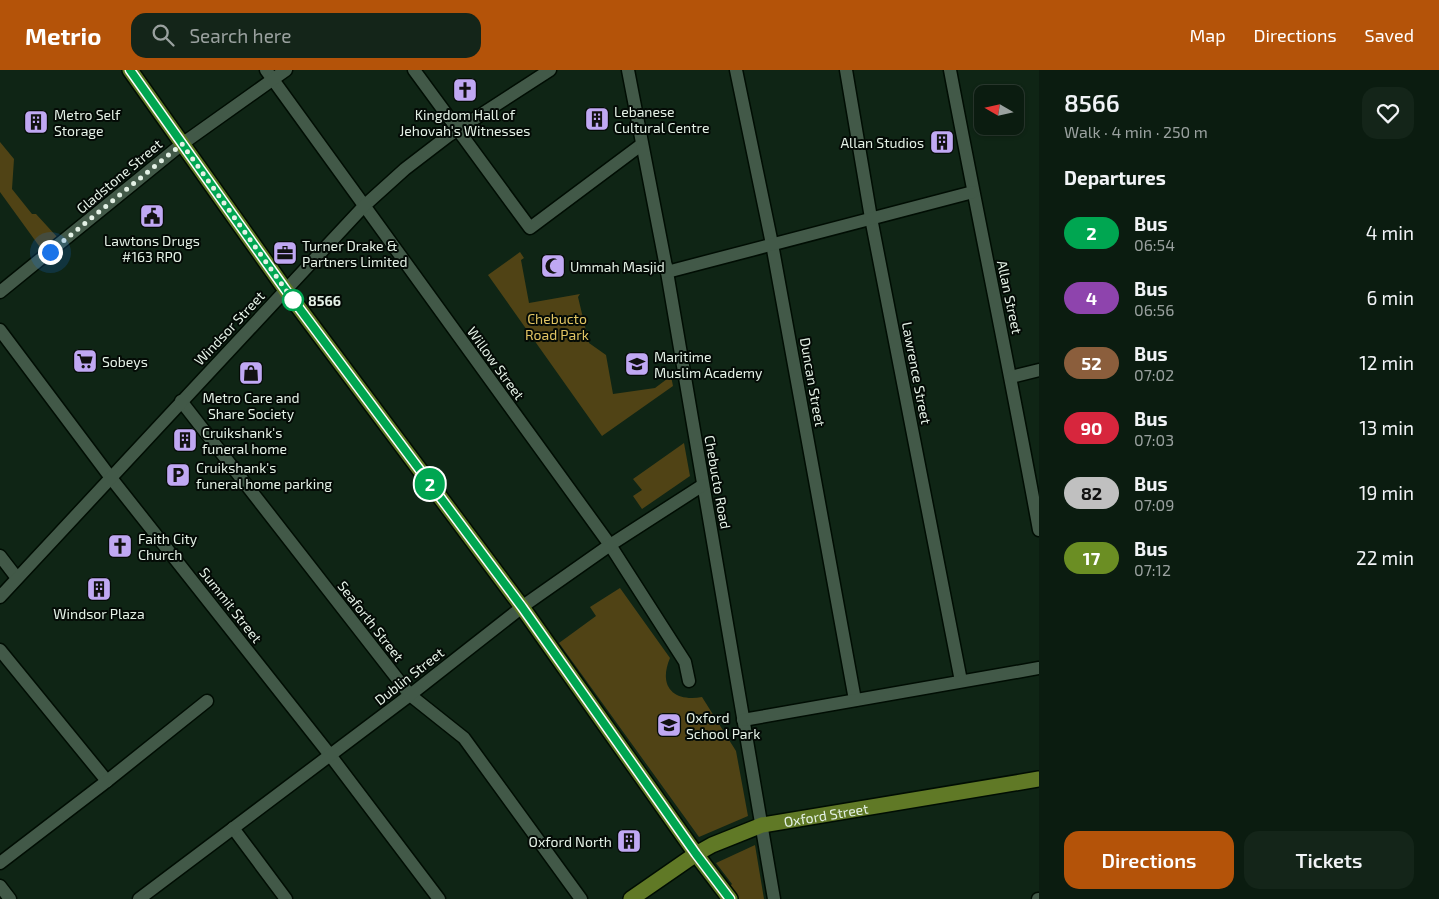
<!DOCTYPE html>
<meta charset="utf-8">
<style>
body{margin:0;font-family:"Exo 2",sans-serif;background:#142519;color:#f1f3f6;height:100vh;display:flex;flex-direction:column;font-size:19px;white-space:nowrap}
*{box-sizing:border-box;margin:0}
p{font-size:16px;color:#9aa19f}
.icon{flex:none;width:28px;height:28px;fill:none;stroke:currentColor;stroke-width:2;stroke-linecap:round;stroke-linejoin:round}
.map{position:relative;flex:1;overflow:hidden}
.side{display:flex;flex-direction:column;background:#0b1c10;width:400px}
.side>*{flex:none}
.badge{padding:0 10px;border-radius:16px;font-size:18px;line-height:32px}
.needle{width:32px;rotate:279deg}
.buttons{position:absolute;left:974px;top:15px;display:grid;gap:10px}
.buttons a{display:grid;place-items:center;width:50px;height:50px;border-radius:10px;background:#0b1c10;box-shadow:0 1px 4px #0004,0 0 0 1px #2b3a30;font-size:25px}
.you{position:absolute;width:25px;height:25px;margin:-12px;border:4px solid #fff;border-radius:50%;background:#1a73e8;box-shadow:0 0 0 8px #1a73e833}
.map>.badge{position:absolute;translate:-50% -50%;box-shadow:0 0 0 2px #fff}
h2{padding:0 25px;font-size:19px;line-height:45px}
.round{display:grid;place-items:center;flex:none;width:52px;height:52px;border-radius:15px;background:#142519}
.headline{display:flex;align-items:center;justify-content:space-between;height:85px;padding:0 25px}
h1{font-size:24px;font-weight:600;line-height:38px}
.action{display:flex;gap:10px;margin-top:auto;padding:10px 25px}
.action a{flex:1;height:58px;border-radius:15px;background:#b45309;color:#fff;font-size:20px;font-weight:600;line-height:58px;text-align:center}
.action a+a{background:#142519;color:#f1f3f6}
ul{padding:0;list-style:none}
li{display:flex;align-items:center;gap:15px;height:65px;padding:0 25px}
li div{flex:1}
li b{display:block;font-size:19px}
li em{font-style:normal}
li .badge{min-width:55px;font-weight:700;text-align:center}
header{display:flex;align-items:center;gap:30px;box-sizing:border-box;height:70px;padding:0 25px;background:#b45309;color:#fff}
header strong{font-size:24px}
nav{display:flex;gap:28px;margin-inline-start:auto;font-size:18px}
.search{width:350px;height:45px;background:#142519;display:flex;align-items:center;gap:12px;box-sizing:border-box;padding:0 18px;border-radius:15px;color:#9aa19f;font-size:19px}
main{display:flex;flex:1;min-height:0}
.map>svg:first-child{display:block}
.green{fill:#504315}
.lines{fill:none;stroke-linecap:round;stroke-linejoin:round}
.minor-casing{stroke:#000d03;stroke-width:15}
.major-casing{stroke:#000d03;stroke-width:18}
.minor{stroke:#425948;stroke-width:12}
.major{stroke:#607926;stroke-width:15}
.line-casing{stroke:#fff;stroke-width:11}
.line{stroke:#00a651;stroke-width:8}
.walk{stroke:#e4f1e6;stroke-width:5;stroke-dasharray:0 9}
.stop-dot{fill:#fff;stroke:#00a651;stroke-width:2.5}
.labels{text-anchor:middle;dominant-baseline:central;stroke-width:4;stroke-linejoin:round;paint-order:stroke}
.poi-label{font-size:14px;fill:#e4f1e6;stroke:#040b06;text-anchor:start}
.street-label{font-size:14px;fill:#e4f1e6;stroke:#040b06}
.stop-label{font-size:14px;font-weight:bold;fill:#e4f1e6;stroke:#040b06;text-anchor:start}
.park-label{font-size:14px;fill:#e1c463;stroke:#040b06}
</style>
<header>
<strong>Metrio</strong>
<div class="search"><svg class="icon" aria-label="search" viewBox="0 0 24 24"><circle cx="10" cy="10" r="6"/><path d="M15 15l6 6"/></svg>Search here</div>
<nav><a>Map</a><a>Directions</a><a>Saved</a></nav>
</header>
<main>
<div class="map">
<svg width="1039" height="829" viewBox="0 0 1039 829">
<rect width="100%" height="100%" fill="#0f2515"/>
<g class="green">
<path d="M 0,72 L 14,89 L 12,119 L 32,144 L 36,144 L 58,168 L 42,180 L 0,122 Z"/>
<path d="M 520,182 L 524,188 L 521,190 L 529,233 L 580,224 L 578,227 L 589,273 L 606,285 L 613,324 L 655,318 L 671,306 L 673,316 L 602,366 L 488,205 Z"/>
<path d="M 684,373 L 690,406 L 642,439 L 633,426 L 642,420 L 633,409 Z"/>
<path d="M 620,518 L 670,588 C 658,616 673,632 702,627 L 736,681 L 748,746 L 699,767 L 559,573 L 596,546 L 590,537 Z"/>
<path d="M 755,775 L 764,829 L 739,829 L 729,817 L 732,814 L 716,793 Z"/>
</g>
<g class="lines">
<defs>
<g id="minor">
<path d="M 266,0 L 610,475 L 685,592 L 689,611"/>
<path d="M 414,0 L 530,158 L 641,75"/>
<path d="M 628,0 L 667,202 L 774,829"/>
<path d="M 736,0 L 772,174 L 855,630"/>
<path d="M 846,0 L 871,148 L 961,611"/>
<path d="M 950,0 C 979,153 1011,306 1039,460"/>
<path d="M 666,196 L 667,202 L 973,122"/>
<path d="M 0,222 L 182,74 L 286,0"/>
<path d="M 0,260 L 111,408 L 330,685 L 439,829"/>
<path d="M 1011,307 L 1039,300"/>
<path d="M 181,331 L 410,625 L 464,668 L 581,829"/>
<path d="M 0,486 L 17,508"/>
<path d="M 0,527 L 364,136 L 405,99 L 448,66 L 550,0"/>
<path d="M 0,580 L 107,711"/>
<path d="M 743,650 L 1039,598"/>
<path d="M 233,758 L 286,829"/>
<path d="M 0,793 L 107,711 L 207,631"/>
<path d="M 0,816 L 10,829"/>
<path d="M 139,829 L 410,625 L 526,534 L 610,475 L 703,415"/>
<path d="M 1038,829 L 1039,829"/>
</g>
<g id="major">
<path d="M 130,0 L 285,219 L 522,537 L 696,784 L 730,829"/>
<path id="s1" d="M 631,829 L 696,784 L 712,775 L 762,755 L 1039,709"/>
</g>
</defs>
<use href="#minor" class="minor-casing"/>
<use href="#major" class="major-casing"/>
<use href="#minor" class="minor"/>
<use href="#major" class="major"/>
</g>
<g class="lines">
<defs>
<path id="line" d="M 130,0 L 285,219 L 522,537 L 696,784 L 730,829"/>
</defs>
<use href="#line" class="line-casing"/>
<use href="#line" class="line"/>
<path class="walk" d="M 50,182 L 182,74 L 293,230"/>
</g>
<defs>
<symbol id="church-square" viewBox="-11 -11 22 22"><rect x="-9" y="-9" width="18" height="18" rx="4" fill="#c0a8f3" stroke="#040b06"/><path d="M-1.2-6h2.4v3.5h3.3v2.4h-3.3V6h-2.4V-.1h-3.3v-2.4h3.3Z" fill="#111"/></symbol>
<symbol id="building-square" viewBox="-11 -11 22 22"><rect x="-9" y="-9" width="18" height="18" rx="4" fill="#c0a8f3" stroke="#040b06"/><path d="M-4-6H4V6H1V3H-1V6H-4ZM-2.5-4.3h1.7v1.8h-1.7ZM.8-4.3h1.7v1.8H.8ZM-2.5-1h1.7V.8h-1.7ZM.8-1h1.7V.8H.8Z" fill="#111"/></symbol>
<symbol id="civic-square" viewBox="-11 -11 22 22"><rect x="-9" y="-9" width="18" height="18" rx="4" fill="#c0a8f3" stroke="#040b06"/><path d="M-.6-6.5H3V-4.5H.6V-3L4-1V1h2V6H-6V1h2V-1L-.6-3ZM-1.2 2.5V6h2.4V2.5Z" fill="#111"/></symbol>
<symbol id="office-square" viewBox="-11 -11 22 22"><rect x="-9" y="-9" width="18" height="18" rx="4" fill="#c0a8f3" stroke="#040b06"/><path d="M-6-3h4V-5.5h4V-3h4V5H-6ZM-1-4.5V-3h2v-1.5ZM-6 0V1H6V0Z" fill="#111"/></symbol>
<symbol id="mosque-square" viewBox="-11 -11 22 22"><rect x="-9" y="-9" width="18" height="18" rx="4" fill="#c0a8f3" stroke="#040b06"/><path d="M3.5-4.9A6 6 0 1 0 3.5 4.9A5 5 0 1 1 3.5-4.9Z" fill="#111"/></symbol>
<symbol id="supermarket-square" viewBox="-11 -11 22 22"><rect x="-9" y="-9" width="18" height="18" rx="4" fill="#c0a8f3" stroke="#040b06"/><path d="M-6-5.5h2.5l.6 2H6L4.5 2H-2.5L-4.4-4H-6ZM-1.5 3.2a1.3 1.3 0 1 0 .1 0ZM3 3.2a1.3 1.3 0 1 0 .1 0Z" fill="#111"/></symbol>
<symbol id="school-square" viewBox="-11 -11 22 22"><rect x="-9" y="-9" width="18" height="18" rx="4" fill="#c0a8f3" stroke="#040b06"/><path d="M0-5L7-2L0 1L-7-2ZM-4 1L0 2.5L4 1V4Q0 6-4 4Z" fill="#111"/></symbol>
<symbol id="shop-square" viewBox="-11 -11 22 22"><rect x="-9" y="-9" width="18" height="18" rx="4" fill="#c0a8f3" stroke="#040b06"/><path d="M-5-2.5h2.3a2.7 3.5 0 0 1 5.4 0H5L5.5 6h-11ZM-1.5-2.5h3a1.5 2.3 0 0 0-3 0Z" fill="#111"/></symbol>
<symbol id="parking-square" viewBox="-11 -11 22 22"><rect x="-9" y="-9" width="18" height="18" rx="4" fill="#c0a8f3" stroke="#040b06"/><path d="M-3.5-5.5H1a3.5 3.5 0 0 1 0 7H-1V5.5H-3.5ZM-1-3.4V-.6H.8a1.4 1.4 0 0 0 0-2.8Z" fill="#111"/></symbol>
</defs>
<g fill-rule="evenodd">
<use href="#church-square" x="451" y="6" width="28" height="28"/>
<use href="#building-square" x="583" y="35" width="28" height="28"/>
<use href="#building-square" x="22" y="38" width="28" height="28"/>
<use href="#building-square" x="928" y="58" width="28" height="28"/>
<use href="#civic-square" x="138" y="132" width="28" height="28"/>
<use href="#office-square" x="271" y="169" width="28" height="28"/>
<use href="#mosque-square" x="539" y="182" width="28" height="28"/>
<use href="#supermarket-square" x="71" y="277" width="28" height="28"/>
<use href="#school-square" x="623" y="280" width="28" height="28"/>
<use href="#shop-square" x="237" y="289" width="28" height="28"/>
<use href="#building-square" x="171" y="356" width="28" height="28"/>
<use href="#parking-square" x="164" y="391" width="28" height="28"/>
<use href="#church-square" x="106" y="462" width="28" height="28"/>
<use href="#building-square" x="85" y="505" width="28" height="28"/>
<use href="#school-square" x="655" y="641" width="28" height="28"/>
<use href="#building-square" x="615" y="757" width="28" height="28"/>
</g>
<circle class="stop-dot" cx="293" cy="230" r="10"/>
<g class="labels">
<g class="poi-label">
<text x="614" y="41">Lebanese<tspan x="614" dy="16">Cultural Centre</tspan></text>
<text x="54" y="44">Metro Self<tspan x="54" dy="16">Storage</tspan></text>
<text x="465" y="44" text-anchor="middle">Kingdom Hall of<tspan x="465" dy="16">Jehovah's Witnesses</tspan></text>
<text x="924" y="72" text-anchor="end">Allan Studios</text>
<text x="152" y="170" text-anchor="middle">Lawtons Drugs<tspan x="152" dy="16">#163 RPO</tspan></text>
<text x="302" y="175">Turner Drake &amp;<tspan x="302" dy="16">Partners Limited</tspan></text>
<text x="570" y="196">Ummah Masjid</text>
<text x="654" y="286">Maritime<tspan x="654" dy="16">Muslim Academy</tspan></text>
<text x="102" y="291">Sobeys</text>
<text x="251" y="327" text-anchor="middle">Metro Care and<tspan x="251" dy="16">Share Society</tspan></text>
<text x="202" y="362">Cruikshank's<tspan x="202" dy="16">funeral home</tspan></text>
<text x="196" y="397">Cruikshank's<tspan x="196" dy="16">funeral home parking</tspan></text>
<text x="138" y="468">Faith City<tspan x="138" dy="16">Church</tspan></text>
<text x="99" y="543" text-anchor="middle">Windsor Plaza</text>
<text x="686" y="647">Oxford<tspan x="686" dy="16">School Park</tspan></text>
<text x="612" y="771" text-anchor="end">Oxford North</text>
</g>
<g class="street-label">
<text transform="translate(119 106) rotate(-40)">Gladstone Street</text>
<text transform="translate(1010 227) rotate(78)">Allan Street</text>
<text transform="translate(229 258) rotate(-47)">Windsor Street</text>
<text transform="translate(496 293) rotate(54)">Willow Street</text>
<text transform="translate(917 303) rotate(79)">Lawrence Street</text>
<text transform="translate(813 312) rotate(80)">Duncan Street</text>
<text transform="translate(718 412) rotate(80)">Chebucto Road</text>
<text transform="translate(231 535) rotate(52)">Summit Street</text>
<text transform="translate(371 551) rotate(52)">Seaforth Street</text>
<text transform="translate(409 606) rotate(-38)">Dublin Street</text>
<text stroke="none"><textPath href="#s1" startOffset="216">Oxford Street</textPath></text>
</g>
<g class="stop-label">
<text x="308" y="230">8566</text>
</g>
<g class="park-label">
<text x="557" y="248">Chebucto<tspan x="557" dy="16">Road Park</tspan></text>
</g>
</g>
</svg>
<div class="buttons">
<a><svg class="needle" viewBox="-14 -14 28 28"><path d="M0-13l5 13h-10z" fill="#e53935"/><path d="M0 13l5-13h-10z" fill="#9aa19f"/></svg></a>
</div>
<div class="you" style="left:50px;top:182px"></div>
<b class="badge" style="left:430px;top:414px;background:#00a651;color:#fff">2</b>
</div>
<section class="side">
<div class="headline"><div><h1>8566</h1><p>Walk · 4 min · 250 m</p></div><a class="round"><svg class="icon" aria-label="heart" viewBox="0 0 24 24"><path d="M12 20l-8-8c-3-5 5-10 8-4 3-6 11-1 8 4z"/></svg></a></div>
<h2>Departures</h2>
<ul>
<li><span class="badge" style="background:#00a651;color:#fff">2</span><div><b>Bus</b><p>06:54</p></div><em>4 min</em></li>
<li><span class="badge" style="background:#8e44ad;color:#fff">4</span><div><b>Bus</b><p>06:56</p></div><em>6 min</em></li>
<li><span class="badge" style="background:#8b5e3c;color:#fff">52</span><div><b>Bus</b><p>07:02</p></div><em>12 min</em></li>
<li><span class="badge" style="background:#d7263d;color:#fff">90</span><div><b>Bus</b><p>07:03</p></div><em>13 min</em></li>
<li><span class="badge" style="background:#c0c0c0;color:#111">82</span><div><b>Bus</b><p>07:09</p></div><em>19 min</em></li>
<li><span class="badge" style="background:#6b8e23;color:#fff">17</span><div><b>Bus</b><p>07:12</p></div><em>22 min</em></li>
</ul>
<div class="action"><a>Directions</a><a>Tickets</a></div>
</section>
</main>
